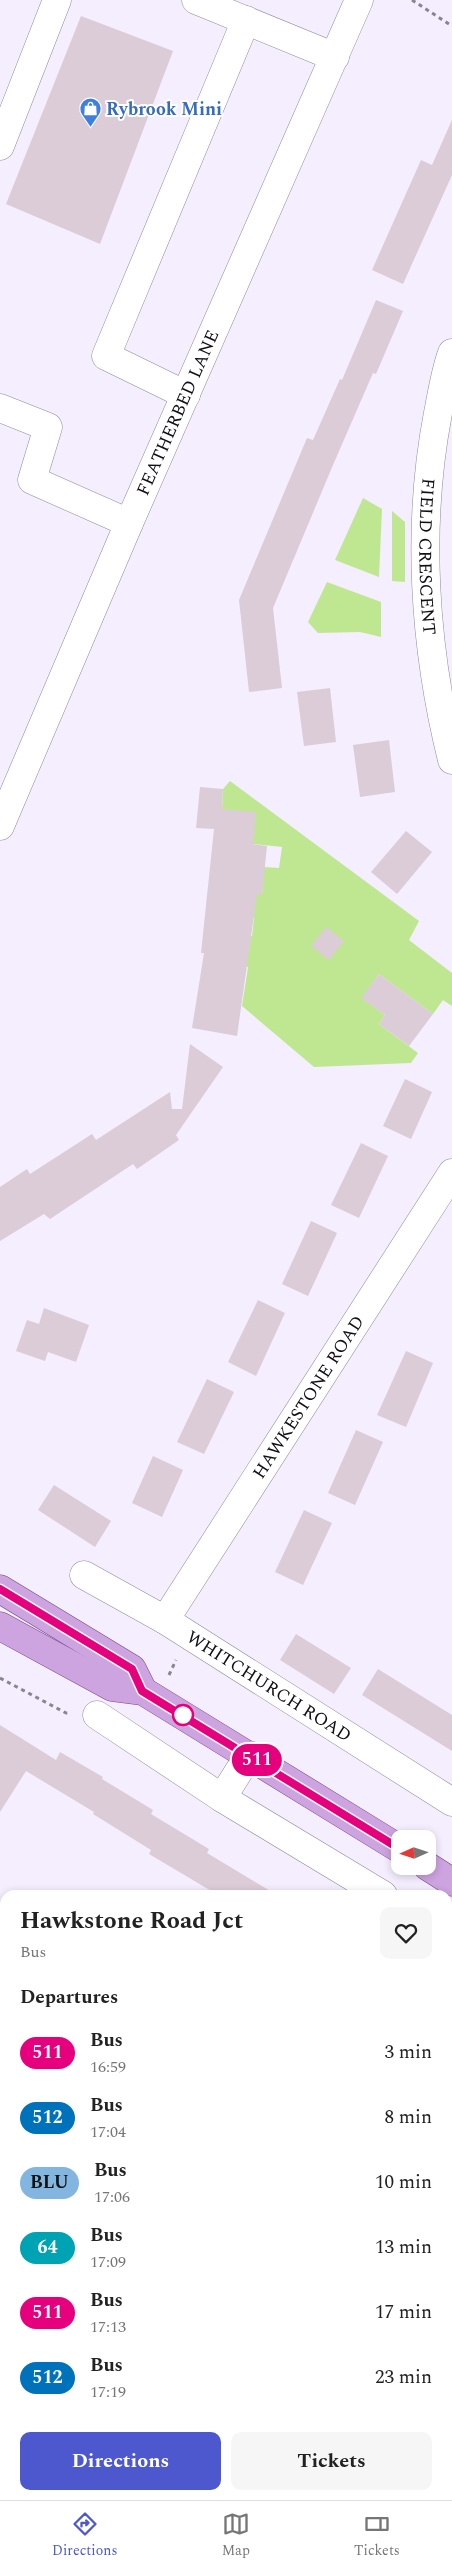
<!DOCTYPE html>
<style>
body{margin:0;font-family:Spectral,serif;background:#f6f6f6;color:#222;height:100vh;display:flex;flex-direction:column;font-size:19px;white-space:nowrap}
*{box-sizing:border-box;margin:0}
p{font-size:16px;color:#767676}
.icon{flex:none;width:28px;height:28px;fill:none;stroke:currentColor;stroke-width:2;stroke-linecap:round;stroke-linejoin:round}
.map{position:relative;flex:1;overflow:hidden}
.side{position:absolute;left:0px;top:1890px;width:452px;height:610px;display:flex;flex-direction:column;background:#fff;border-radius:15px 15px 0 0;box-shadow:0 2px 8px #0003}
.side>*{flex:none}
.badge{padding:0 10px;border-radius:16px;font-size:18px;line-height:32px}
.needle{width:32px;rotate:267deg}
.buttons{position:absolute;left:391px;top:1830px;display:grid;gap:10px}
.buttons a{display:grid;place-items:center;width:45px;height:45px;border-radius:10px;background:#fff;box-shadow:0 2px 8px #0003;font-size:25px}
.map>.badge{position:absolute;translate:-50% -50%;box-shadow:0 0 0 2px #fff}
h2{padding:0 20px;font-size:19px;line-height:45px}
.round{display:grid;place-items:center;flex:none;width:52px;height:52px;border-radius:10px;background:#f6f6f6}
.headline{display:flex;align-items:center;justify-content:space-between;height:85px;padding:0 20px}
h1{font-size:24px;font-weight:700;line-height:38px}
.primary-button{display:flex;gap:10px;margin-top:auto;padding:10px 20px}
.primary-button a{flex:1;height:58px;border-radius:10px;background:#4d58ce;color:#fff;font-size:20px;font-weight:700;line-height:58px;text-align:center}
.primary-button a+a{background:#f6f6f6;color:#222}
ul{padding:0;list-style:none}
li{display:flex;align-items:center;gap:15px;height:65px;padding:0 20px}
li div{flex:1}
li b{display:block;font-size:19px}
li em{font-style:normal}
li .badge{min-width:55px;font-weight:700;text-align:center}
.menu{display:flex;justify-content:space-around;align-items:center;height:70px;border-top:1px solid #e0e0e0;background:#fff;font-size:14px;color:#767676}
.menu a{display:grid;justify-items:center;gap:2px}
.menu .active{color:#4d58ce}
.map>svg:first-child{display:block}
.green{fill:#bfe792}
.building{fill:#dcccd7}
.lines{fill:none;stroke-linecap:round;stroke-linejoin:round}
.minor-casing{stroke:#908a99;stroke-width:29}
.major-casing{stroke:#75488c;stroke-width:29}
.path{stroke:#89848f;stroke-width:3;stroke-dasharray:4 4;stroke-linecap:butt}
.minor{stroke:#fff;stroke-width:28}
.major{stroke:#cda3e0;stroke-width:28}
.line-casing{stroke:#fff;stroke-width:11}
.line{stroke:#e6007e;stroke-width:8}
.stop-dot{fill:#fff;stroke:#e6007e;stroke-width:2.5}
.labels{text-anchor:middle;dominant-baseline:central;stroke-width:4;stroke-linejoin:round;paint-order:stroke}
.shop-label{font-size:18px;font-weight:bold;fill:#366cbe;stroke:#fff;text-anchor:start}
.street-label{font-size:18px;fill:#110f14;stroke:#fff}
</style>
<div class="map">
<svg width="452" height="2500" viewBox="0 0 452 2500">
<rect width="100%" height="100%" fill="#f5eefe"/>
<g class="green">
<path d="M 363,498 L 382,509 L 379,577 L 335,560 Z"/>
<path d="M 392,511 L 405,522 L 405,582 L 392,581 Z"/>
<path d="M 327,582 L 381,602 L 381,637 L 360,632 L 318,633 L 308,622 Z"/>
<path d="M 230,781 L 419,921 L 409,940 L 452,973 L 452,1006 L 443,1000 L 433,1014 L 379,974 L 362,998 L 385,1015 L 379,1024 L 418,1053 L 411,1063 L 314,1067 L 242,1006 L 248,967 L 229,962 L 232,934 L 252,936 L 254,918 L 234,915 L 241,892 L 262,894 L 264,867 L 279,868 L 282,847 L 244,843 L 245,835 L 254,835 L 254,833 L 222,809 L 223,789 Z"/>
</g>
<g class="building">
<path d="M 81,16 L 173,51 L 100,244 L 6,204 Z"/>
<path d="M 452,120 L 452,175 L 403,284 L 372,270 L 421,160 L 432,165 Z"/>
<path d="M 376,300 L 403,311 L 376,374 L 373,373 L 333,465 L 273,608 L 282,688 L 249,692 L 239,600 L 307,438 L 313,440 L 340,379 L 342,380 Z"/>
<path d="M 330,688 L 336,742 L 304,746 L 297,692 Z"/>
<path d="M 389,740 L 395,792 L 360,797 L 353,745 Z"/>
<path d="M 200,787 L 223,789 L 222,809 L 256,812 L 253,844 L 267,846 L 262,895 L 257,894 L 237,1036 L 192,1028 L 204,953 L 201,953 L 214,829 L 196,828 Z"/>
<path d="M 406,831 L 432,852 L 397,894 L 371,872 Z"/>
<path d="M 326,927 L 344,941 L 329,960 L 311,946 Z"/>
<path d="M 379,974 L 433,1014 L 409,1046 L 379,1024 L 385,1015 L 361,998 Z"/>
<path d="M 190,1044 L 223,1067 L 176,1135 L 179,1140 L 137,1169 L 133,1164 L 50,1219 L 44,1214 L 0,1241 L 0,1187 L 27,1169 L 30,1174 L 92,1134 L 96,1140 L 170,1092 L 172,1109 L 182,1109 Z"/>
<path d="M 405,1079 L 432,1092 L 411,1139 L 383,1126 Z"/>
<path d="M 361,1143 L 388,1156 L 359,1218 L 331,1205 Z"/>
<path d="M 311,1221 L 337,1233 L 308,1296 L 282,1284 Z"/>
<path d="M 258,1300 L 285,1313 L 256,1376 L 228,1362 Z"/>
<path d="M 44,1308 L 89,1325 L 76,1362 L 48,1352 L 45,1361 L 16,1351 L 27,1320 L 39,1324 Z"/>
<path d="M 406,1351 L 433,1363 L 406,1427 L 377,1415 Z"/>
<path d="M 207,1379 L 234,1392 L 204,1454 L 177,1442 Z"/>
<path d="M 356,1430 L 383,1442 L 355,1505 L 328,1493 Z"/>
<path d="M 153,1456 L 183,1470 L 162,1517 L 132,1503 Z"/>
<path d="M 54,1485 L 111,1521 L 95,1547 L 38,1510 Z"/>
<path d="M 304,1510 L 332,1523 L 303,1585 L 275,1572 Z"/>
<path d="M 296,1634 L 351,1668 L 334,1694 L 280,1660 Z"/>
<path d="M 378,1669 L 452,1715 L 452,1751 L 362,1695 Z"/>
<path d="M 0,1725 L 56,1760 L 60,1752 L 103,1777 L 102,1779 L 153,1810 L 151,1814 L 209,1849 L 207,1853 L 277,1895 L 218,1895 L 149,1854 L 151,1850 L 93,1814 L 94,1812 L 26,1771 L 0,1812 Z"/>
</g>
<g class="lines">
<defs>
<g id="minor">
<path d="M 196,0 L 335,57"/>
<path d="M 0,146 L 57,0"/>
<path id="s1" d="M 452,353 C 445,372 442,393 438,413 C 416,527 424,647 452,760"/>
<path d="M 186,395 L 106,356 L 246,20"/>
<path d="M 0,408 L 48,427 L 32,480 L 129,523"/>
<path id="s2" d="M 0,826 L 129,523 L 359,0"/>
<path id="s3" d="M 84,1575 L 165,1620 L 452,1802"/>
<path id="s4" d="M 165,1620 L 452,1173"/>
<path d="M 97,1715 L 222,1798 L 383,1895"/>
<path d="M 222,1798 L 249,1755"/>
<path d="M 448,1934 L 452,1937"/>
<path d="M 0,2205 L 5,2196"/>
<path d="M 0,2274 L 5,2277"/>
<path d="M 448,2394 L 452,2396"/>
<path d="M 1,2500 L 5,2493"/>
<path d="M 375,2500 L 377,2495"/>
</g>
<g id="major">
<path d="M 0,1589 L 132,1669 L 143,1691"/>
<path d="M 0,1626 L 112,1687 L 143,1691 L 400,1849"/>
<path d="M 427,1866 L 452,1882"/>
</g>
</defs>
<use href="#minor" class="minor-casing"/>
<use href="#major" class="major-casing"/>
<g class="path">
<path d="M 412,0 L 452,26"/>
<path d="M 169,1675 L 176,1660"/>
<path d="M 0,1678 L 66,1713 L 70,1713"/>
<path d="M 448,2362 L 452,2351"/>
</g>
<use href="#minor" class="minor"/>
<use href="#major" class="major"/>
</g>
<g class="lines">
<defs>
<path id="line" d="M 0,1589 L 132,1669 L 142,1691 L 400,1849"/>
</defs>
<use href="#line" class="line-casing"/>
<use href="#line" class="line"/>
</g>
<defs>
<symbol id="shop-pin" viewBox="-11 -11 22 30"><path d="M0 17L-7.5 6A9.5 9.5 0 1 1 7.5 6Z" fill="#3f7fe0" stroke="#fff"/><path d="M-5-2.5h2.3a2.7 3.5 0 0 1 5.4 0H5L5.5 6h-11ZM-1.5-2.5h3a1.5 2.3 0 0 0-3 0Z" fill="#fff"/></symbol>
</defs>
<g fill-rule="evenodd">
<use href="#shop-pin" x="78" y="96" width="25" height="34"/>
</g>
<circle class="stop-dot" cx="183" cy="1715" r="10"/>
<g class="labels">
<g class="shop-label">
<text x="106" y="109">Rybrook Mini</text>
</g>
<g class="street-label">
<text stroke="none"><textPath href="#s2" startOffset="450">FEATHERBED LANE</textPath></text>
<text stroke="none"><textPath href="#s1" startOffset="206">FIELD CRESCENT</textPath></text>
<text stroke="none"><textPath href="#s4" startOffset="265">HAWKESTONE ROAD</textPath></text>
<text stroke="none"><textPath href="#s3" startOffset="216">WHITCHURCH ROAD</textPath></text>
</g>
</g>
</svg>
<div class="buttons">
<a><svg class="needle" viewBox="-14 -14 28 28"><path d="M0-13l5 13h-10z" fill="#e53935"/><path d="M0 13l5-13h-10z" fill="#767676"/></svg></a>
</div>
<b class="badge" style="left:257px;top:1760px;background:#e6007e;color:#fff">511</b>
<section class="side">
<div class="headline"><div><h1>Hawkstone Road Jct</h1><p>Bus</p></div><a class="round"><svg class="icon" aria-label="heart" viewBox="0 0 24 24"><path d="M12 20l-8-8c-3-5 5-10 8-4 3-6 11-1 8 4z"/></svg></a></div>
<h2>Departures</h2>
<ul>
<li><span class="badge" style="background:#e6007e;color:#fff">511</span><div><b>Bus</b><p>16:59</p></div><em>3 min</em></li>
<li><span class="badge" style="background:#0072bc;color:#fff">512</span><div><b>Bus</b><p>17:04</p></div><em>8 min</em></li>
<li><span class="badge" style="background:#82b6e0;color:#111">BLU</span><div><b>Bus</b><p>17:06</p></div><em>10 min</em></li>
<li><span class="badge" style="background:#00a3b4;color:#fff">64</span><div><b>Bus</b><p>17:09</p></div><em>13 min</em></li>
<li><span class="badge" style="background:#e6007e;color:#fff">511</span><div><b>Bus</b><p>17:13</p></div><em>17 min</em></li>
<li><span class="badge" style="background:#0072bc;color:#fff">512</span><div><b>Bus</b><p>17:19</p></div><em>23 min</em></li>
</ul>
<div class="primary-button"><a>Directions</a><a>Tickets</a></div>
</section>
</div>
<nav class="menu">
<a class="active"><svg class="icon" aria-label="directions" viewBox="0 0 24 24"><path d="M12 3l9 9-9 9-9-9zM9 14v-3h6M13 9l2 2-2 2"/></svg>Directions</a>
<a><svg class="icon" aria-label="map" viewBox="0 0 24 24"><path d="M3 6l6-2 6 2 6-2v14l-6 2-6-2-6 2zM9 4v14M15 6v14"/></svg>Map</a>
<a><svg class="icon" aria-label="tickets" viewBox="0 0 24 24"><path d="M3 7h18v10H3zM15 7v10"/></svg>Tickets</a>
</nav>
